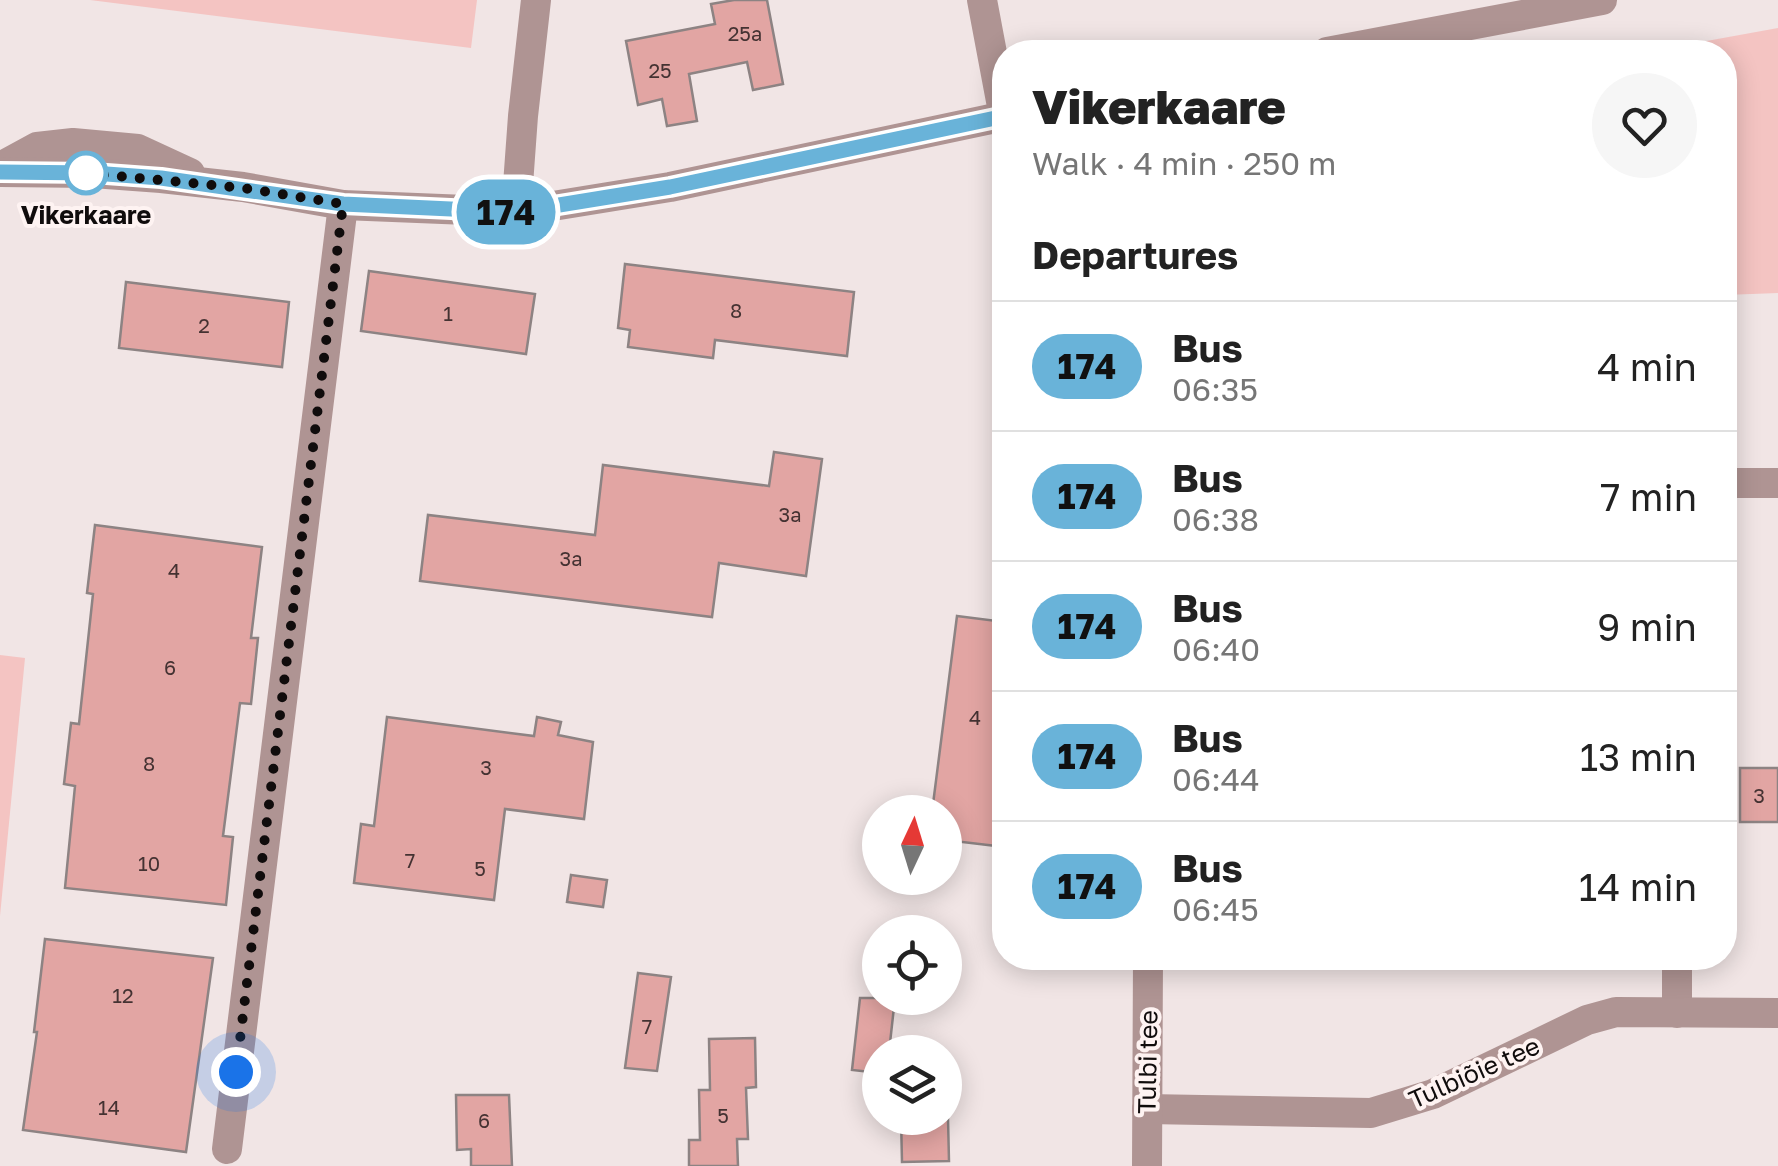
<!DOCTYPE html>
<meta charset="utf-8">
<style>
body{margin:0;font-family:"Golos Text",sans-serif;background:#f6f6f6;color:#222;height:100vh;display:flex;flex-direction:column;font-size:38px;white-space:nowrap}
*{box-sizing:border-box;margin:0}
p{font-size:32px;color:#767676}
.icon{flex:none;width:55px;height:55px;fill:none;stroke:currentColor;stroke-width:2;stroke-linecap:round;stroke-linejoin:round}
.map{position:relative;flex:1;overflow:hidden}
.details{position:absolute;left:992px;top:40px;width:745px;height:930px;display:flex;flex-direction:column;background:#fff;border-radius:40px;box-shadow:0 5px 25px #0003}
.details>*{flex:none}
.badge{padding:0 20px;border-radius:32px;font-size:35px;line-height:65px}
.needle{width:65px;rotate:4deg}
.buttons{position:absolute;left:862px;top:795px;display:grid;gap:20px}
.buttons a{display:grid;place-items:center;width:100px;height:100px;border-radius:50%;background:#fff;box-shadow:0 5px 25px #0003;font-size:50px}
.you{position:absolute;width:50px;height:50px;margin:-25px;border:8px solid #fff;border-radius:50%;background:#1a73e8;box-shadow:0 0 0 15px #1a73e833}
.map>.badge{position:absolute;translate:-50% -50%;box-shadow:0 0 0 5px #fff}
h2{padding:0 40px;font-size:38px;line-height:90px}
.round{display:grid;place-items:center;flex:none;width:105px;height:105px;border-radius:52px;background:#f6f6f6}
.summary{display:flex;align-items:center;justify-content:space-between;height:170px;padding:0 40px}
h1{font-size:48px;font-weight:800;line-height:75px}
ul{padding:0;list-style:none}
li{display:flex;align-items:center;gap:30px;height:130px;padding:0 40px;border-top:2px solid #e0e0e0}
li div{flex:1}
li b{display:block;font-size:38px}
li em{font-style:normal}
li .badge{min-width:110px;font-weight:700;text-align:center}
.map>svg:first-child{display:block}
.green{fill:#f4c4c2}
.building{fill:#e2a5a3;stroke:#8d8383;stroke-width:2.5}
.lines{fill:none;stroke-linecap:round;stroke-linejoin:round}
.minor{stroke:#af9493;stroke-width:30}
.line-casing{stroke:#fff;stroke-width:22}
.line{stroke:#69b3d9;stroke-width:15}
.walk{stroke:#100c0c;stroke-width:10;stroke-dasharray:0 18}
.stop-dot{fill:#fff;stroke:#69b3d9;stroke-width:5}
.labels{text-anchor:middle;dominant-baseline:central;stroke-width:8;stroke-linejoin:round;paint-order:stroke}
.number-label{font-size:20px;fill:#443232}
.stop-label{font-size:25px;font-weight:bold;fill:#100c0c;stroke:#fef3f2}
.street-label{font-size:25px;fill:#100c0c;stroke:#fef3f2}
</style>
<div class="map">
<svg width="1778" height="1166" viewBox="0 0 1778 1166">
<rect width="100%" height="100%" fill="#f1e5e5"/>
<g class="green">
<path d="M 90,0 L 477,0 L 471,48 Z"/>
<path d="M 1778,28 L 1778,293 L 1725,295 L 1725,52 L 1646,52 Z"/>
<path d="M 0,655 L 25,658 L 0,916 Z"/>
</g>
<g class="building">
<path d="M 734,0 L 767,0 L 783,84 L 753,90 L 747,62 L 689,74 L 697,121 L 667,126 L 662,99 L 638,105 L 626,41 L 715,24 L 711,4 Z"/>
<path d="M 625,264 L 854,292 L 847,356 L 715,340 L 713,358 L 628,347 L 630,330 L 618,328 Z"/>
<path d="M 369,271 L 535,294 L 526,354 L 361,331 Z"/>
<path d="M 126,282 L 289,302 L 282,367 L 119,348 Z"/>
<path d="M 774,452 L 822,459 L 806,576 L 719,563 L 712,617 L 420,581 L 428,515 L 595,535 L 603,465 L 769,486 Z"/>
<path d="M 95,525 L 262,547 L 251,638 L 258,638 L 251,704 L 240,703 L 223,836 L 233,837 L 226,905 L 65,888 L 75,786 L 64,784 L 71,723 L 79,724 L 93,594 L 87,593 Z"/>
<path d="M 957,616 L 1005,622 L 1005,847 L 945,840 L 945,812 L 932,812 Z"/>
<path d="M 387,717 L 534,736 L 537,717 L 561,722 L 558,735 L 593,742 L 584,819 L 505,809 L 494,900 L 354,883 L 361,824 L 374,826 Z"/>
<rect x="1740" y="768" width="38" height="54"/>
<path d="M 571,875 L 607,880 L 603,907 L 567,902 Z"/>
<path d="M 45,939 L 213,958 L 186,1152 L 23,1130 L 37,1032 L 34,1032 Z"/>
<path d="M 638,973 L 671,977 L 657,1071 L 625,1068 Z"/>
<path d="M 860,998 L 895,998 L 889,1052 L 880,1052 L 880,1073 L 852,1070 Z"/>
<path d="M 755,1038 L 756,1087 L 746,1088 L 748,1139 L 737,1139 L 738,1166 L 689,1166 L 689,1140 L 700,1140 L 699,1090 L 710,1090 L 709,1039 Z"/>
<path d="M 456,1095 L 509,1095 L 512,1166 L 471,1166 L 471,1149 L 457,1150 Z"/>
<path d="M 901,1118 L 948,1118 L 949,1161 L 902,1162 Z"/>
</g>
<g class="lines">
<g class="minor">
<path d="M 982,0 L 1004,117"/>
<path d="M 1327,52 L 1602,0"/>
<path d="M 0,167 L 37,147 L 73,143 L 138,149 L 190,173"/>
<path d="M 0,172 L 93,173 L 161,178 L 243,187 L 343,205 L 516,212 L 670,187 L 1005,116"/>
<path d="M 516,212 L 523,116 L 536,0"/>
<path d="M 1725,483 L 1778,483"/>
<path d="M 1677,1013 L 1677,958"/>
<path d="M 1147,1109 L 1371,1113 L 1433,1094 L 1587,1020 L 1616,1012 L 1778,1013"/>
<path d="M 227,1149 L 343,205"/>
<path d="M 1147,1166 L 1148,958"/>
</g>
</g>
<g class="lines">
<defs>
<path id="line" d="M 0,172 L 93,173 L 161,178 L 343,204 L 516,212 L 670,187 L 1005,116"/>
</defs>
<use href="#line" class="line-casing"/>
<use href="#line" class="line"/>
<path class="walk" d="M 86,173 L 243,188 L 343,204 L 236,1072"/>
</g>
<circle class="stop-dot" cx="86" cy="173" r="20"/>
<g class="labels">
<g class="number-label">
<text x="745" y="33">25a</text>
<text x="660" y="70">25</text>
<text x="736" y="310">8</text>
<text x="448" y="313">1</text>
<text x="204" y="325">2</text>
<text x="790" y="514">3a</text>
<text x="571" y="558">3a</text>
<text x="174" y="570">4</text>
<text x="170" y="667">6</text>
<text x="975" y="717">4</text>
<text x="149" y="763">8</text>
<text x="486" y="767">3</text>
<text x="1759" y="795">3</text>
<text x="410" y="860">7</text>
<text x="149" y="863">10</text>
<text x="480" y="868">5</text>
<text x="123" y="995">12</text>
<text x="647" y="1026">7</text>
<text x="109" y="1107">14</text>
<text x="723" y="1115">5</text>
<text x="484" y="1120">6</text>
</g>
<g class="stop-label">
<text x="86" y="214">Vikerkaare</text>
</g>
<g class="street-label">
<text transform="translate(1147 1062) rotate(-89)">Tulbi tee</text>
<text transform="translate(1474 1072) rotate(-24)">Tulbiõie tee</text>
</g>
</g>
</svg>
<div class="buttons">
<a><svg class="needle" viewBox="-14 -14 28 28"><path d="M0-13l5 13h-10z" fill="#e53935"/><path d="M0 13l5-13h-10z" fill="#767676"/></svg></a>
<a><svg class="icon" aria-label="locate" viewBox="0 0 24 24"><circle cx="12" cy="12" r="6"/><path d="M12 2v4M12 18v4M2 12h4M18 12h4"/></svg></a>
<a><svg class="icon" aria-label="layers" viewBox="0 0 24 24"><path d="M12 4l9 5-9 5-9-5zM3 14l9 5 9-5"/></svg></a>
</div>
<div class="you" style="left:236px;top:1072px"></div>
<b class="badge" style="left:506px;top:212px;background:#69b3d9;color:#111">174</b>
<section class="details">
<div class="summary"><div><h1>Vikerkaare</h1><p>Walk · 4 min · 250 m</p></div><a class="round"><svg class="icon" aria-label="heart" viewBox="0 0 24 24"><path d="M12 20l-8-8c-3-5 5-10 8-4 3-6 11-1 8 4z"/></svg></a></div>
<h2>Departures</h2>
<ul>
<li><span class="badge" style="background:#69b3d9;color:#111">174</span><div><b>Bus</b><p>06:35</p></div><em>4 min</em></li>
<li><span class="badge" style="background:#69b3d9;color:#111">174</span><div><b>Bus</b><p>06:38</p></div><em>7 min</em></li>
<li><span class="badge" style="background:#69b3d9;color:#111">174</span><div><b>Bus</b><p>06:40</p></div><em>9 min</em></li>
<li><span class="badge" style="background:#69b3d9;color:#111">174</span><div><b>Bus</b><p>06:44</p></div><em>13 min</em></li>
<li><span class="badge" style="background:#69b3d9;color:#111">174</span><div><b>Bus</b><p>06:45</p></div><em>14 min</em></li>
</ul>
</section>
</div>
